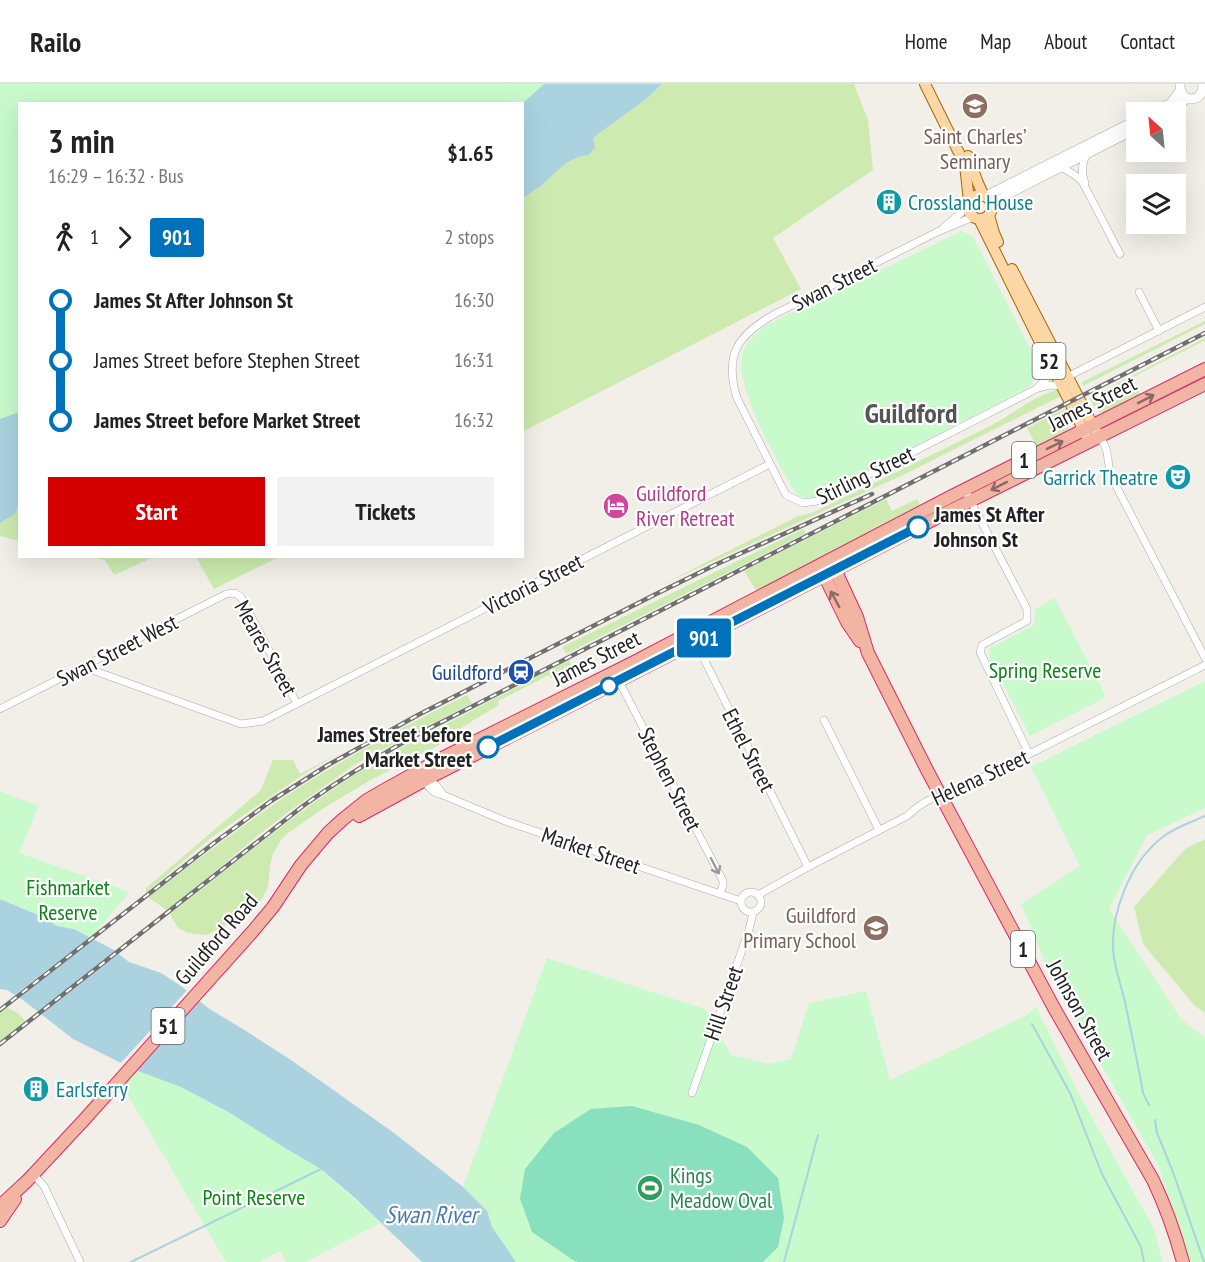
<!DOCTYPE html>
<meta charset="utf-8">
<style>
body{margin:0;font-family:"PT Sans Narrow",sans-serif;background:#f2f2f2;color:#222;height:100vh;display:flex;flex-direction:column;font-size:22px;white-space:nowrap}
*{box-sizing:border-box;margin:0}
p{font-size:20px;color:#767676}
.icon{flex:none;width:33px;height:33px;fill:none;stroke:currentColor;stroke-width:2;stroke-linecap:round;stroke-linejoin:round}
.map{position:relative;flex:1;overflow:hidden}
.drawer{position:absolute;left:18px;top:18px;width:506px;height:456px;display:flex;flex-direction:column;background:#fff;border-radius:0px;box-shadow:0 6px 24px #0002}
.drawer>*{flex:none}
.badge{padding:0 12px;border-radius:4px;font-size:21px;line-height:39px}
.needle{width:39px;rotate:333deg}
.controls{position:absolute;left:1126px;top:18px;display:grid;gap:12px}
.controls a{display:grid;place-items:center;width:60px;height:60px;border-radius:0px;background:#fff;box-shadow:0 6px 24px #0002;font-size:30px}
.map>.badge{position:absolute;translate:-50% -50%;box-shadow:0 0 0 3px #fff}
.legs{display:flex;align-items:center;gap:9px;height:66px;padding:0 30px;font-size:20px}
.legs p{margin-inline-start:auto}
.overview{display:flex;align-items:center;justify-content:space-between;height:102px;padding:0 30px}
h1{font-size:33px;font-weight:700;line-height:45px}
.action{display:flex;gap:12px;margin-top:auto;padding:12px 30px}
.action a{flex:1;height:69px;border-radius:0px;background:#d40000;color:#fff;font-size:24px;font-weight:700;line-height:69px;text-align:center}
.action a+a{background:#f2f2f2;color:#222}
ul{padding:0 30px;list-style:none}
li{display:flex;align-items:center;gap:21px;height:60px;font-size:22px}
li i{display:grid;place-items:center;width:9px;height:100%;margin:0 8px;background:currentColor}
li i::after{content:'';width:15px;height:15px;margin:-8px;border:4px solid;border-radius:50%;background:#fff}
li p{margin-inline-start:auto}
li:first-child i{background:linear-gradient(#0000 50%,currentColor 0)}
li:last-child i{background:linear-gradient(currentColor 50%,#0000 0)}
header{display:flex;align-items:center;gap:36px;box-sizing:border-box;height:84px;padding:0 30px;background:#fff;border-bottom:2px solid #e0e0e0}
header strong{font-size:28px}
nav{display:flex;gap:33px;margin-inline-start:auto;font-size:21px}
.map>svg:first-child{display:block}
.grass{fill:#cdebb0}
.park{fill:#c8facc}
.pitch{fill:#88e0be}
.water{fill:#aad3df}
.pier{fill:#f2efe9}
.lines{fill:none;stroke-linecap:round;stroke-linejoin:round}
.stream{stroke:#aad3df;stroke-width:2}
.minor-casing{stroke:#a9a9a9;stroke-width:8}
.tertiary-casing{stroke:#a9a9a9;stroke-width:10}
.primary-casing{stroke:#a06b00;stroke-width:12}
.trunk-casing{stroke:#dc2a67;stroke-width:14}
.minor{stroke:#fff;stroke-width:7}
.tertiary{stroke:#fff;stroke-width:9}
.primary{stroke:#fcd6a4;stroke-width:10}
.trunk{stroke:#f2b4a3;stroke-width:12}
.rail-casing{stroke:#707070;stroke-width:4.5}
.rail{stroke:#fff;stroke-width:2;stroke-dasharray:7;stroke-linecap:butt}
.oneway{stroke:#8a6b62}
.oneway2{stroke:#9c9c9c}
.line-1-casing{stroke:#fff;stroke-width:14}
.line-1{stroke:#0072bc;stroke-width:9}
.stop-1-dot{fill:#fff;stroke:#0072bc;stroke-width:3}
.labels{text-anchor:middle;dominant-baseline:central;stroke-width:4.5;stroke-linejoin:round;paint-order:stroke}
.shield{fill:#fff;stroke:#646464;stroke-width:1.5}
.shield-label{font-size:21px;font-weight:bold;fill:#222}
.education-label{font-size:22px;fill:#785e54;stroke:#fff}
.culture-label{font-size:22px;fill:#0d838f;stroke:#fff;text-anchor:start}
.street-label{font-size:22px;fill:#222;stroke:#fff}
.hotel-label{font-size:22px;fill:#b23c85;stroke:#fff;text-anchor:start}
.stop-label{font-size:22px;font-weight:bold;fill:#222;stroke:#fff;text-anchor:start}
.park-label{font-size:22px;fill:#0c8416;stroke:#fff}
.transit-label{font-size:22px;fill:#164399;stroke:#fff;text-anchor:end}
.leisure-label{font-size:22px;fill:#27864d;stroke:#fff;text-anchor:start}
.water-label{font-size:24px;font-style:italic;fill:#4a7aab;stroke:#fff}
.district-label{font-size:28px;font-weight:bold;fill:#555;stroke:#fff}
</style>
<header>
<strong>Railo</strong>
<nav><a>Home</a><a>Map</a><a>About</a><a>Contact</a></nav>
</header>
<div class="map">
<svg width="1205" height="1178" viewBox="0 0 1205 1178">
<rect width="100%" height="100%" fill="#f2efe9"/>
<g class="grass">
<path d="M 662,0 L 854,0 L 868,36 L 873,86 L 773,154 L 801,205 L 522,348 L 522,115 C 528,110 535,106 542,101 C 559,87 565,74 589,71 L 593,55 L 598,50 L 645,16 Z"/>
<path d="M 1205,237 L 1205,240 L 1083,302 L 1082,298 Z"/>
<path d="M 1205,254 L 1205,259 L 1204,257 L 1131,294 L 1140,311 L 1205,279 L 1205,282 L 1105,329 L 1099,328 L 1096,325 L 1089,314 Z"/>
<path d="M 1057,306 L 1063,311 L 903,391 L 661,501 L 798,432 L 812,429 C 872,400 932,371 992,341 C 1013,330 1033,312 1057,306 Z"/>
<path d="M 1068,323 C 1081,348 1054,354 1037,363 L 1027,344 Z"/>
<path d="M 886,415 L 892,427 L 917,415 L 920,421 L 761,505 L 756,506 L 744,487 Z"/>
<path d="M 19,420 L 19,457 L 0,452 L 0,439 L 15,430 Z"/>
<path d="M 803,445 L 806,449 L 566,570 L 562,563 Z"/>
<path d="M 90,473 L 154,472 L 154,473 L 114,491 L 105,476 Z"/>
<path d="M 196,473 L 279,473 L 214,505 Z"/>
<path d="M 569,576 L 573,585 L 551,594 L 549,591 L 498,617 L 499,621 L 464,642 L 453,654 L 369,697 L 324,724 L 287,750 L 281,756 L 273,770 L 270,782 L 268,803 L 262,815 L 241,833 L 207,851 L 188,849 L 178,844 L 170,830 C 240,776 308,717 385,672 Z"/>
<path d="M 467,611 L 472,619 L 354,681 L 287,729 L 256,753 L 168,827 L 148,813 C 191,781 233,748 277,718 C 337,678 402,643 467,611 Z"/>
<path d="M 339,669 L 301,692 L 212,753 L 146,809 L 146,804 L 261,706 L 273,676 L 293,676 L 300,690 Z"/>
<path d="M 1205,755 L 1205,929 L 1195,922 L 1143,860 L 1134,823 L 1185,765 Z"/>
<path d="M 6,923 L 18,929 L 26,938 L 0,958 L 0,928 Z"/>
</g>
<g class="park">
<path d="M 0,0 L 544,0 L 522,20 L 20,20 L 19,328 L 0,335 Z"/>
<path d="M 962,147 L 973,153 L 1038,280 L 1031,302 L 813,414 L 798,412 C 779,382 732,301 743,267 C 745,260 759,248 764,242 Z"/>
<path d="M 1055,514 L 1106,613 L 1030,652 L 989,572 L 990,564 L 1034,541 L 1035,525 Z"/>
<path d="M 1205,597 L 1205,724 L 1147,751 L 1109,825 L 1181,935 L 1205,954 L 1205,1178 L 1191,1178 L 1158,1081 L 1052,894 L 1021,820 L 1080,782 L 1031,683 Z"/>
<path d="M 0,707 L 39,722 L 19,769 L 130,808 L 91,853 L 74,845 L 57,842 L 38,831 L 0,815 Z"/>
<path d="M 547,874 L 705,925 L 731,971 L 769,980 L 791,975 L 809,919 L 866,907 L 890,996 L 1025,932 L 1036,923 L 1078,1008 L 1153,1143 L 1163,1178 L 516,1178 L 492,1143 L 487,1127 L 463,1103 Z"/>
<path d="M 135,986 L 181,1003 L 230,1029 L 285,1064 L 321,1085 L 381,1139 L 305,1178 L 286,1178 L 280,1167 L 259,1178 L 226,1178 L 122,1001 Z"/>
</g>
<path class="pitch" d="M 632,1022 L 699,1041 L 747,1063 L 778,1094 L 784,1134 L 778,1163 L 763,1178 L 578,1178 L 573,1176 L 532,1148 L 520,1115 L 525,1085 L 554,1049 L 591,1025 Z"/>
<g class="water">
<path d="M 544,0 L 662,0 L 645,16 L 598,50 L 593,55 L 595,63 L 589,71 C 565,74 559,87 542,101 C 535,106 528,110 522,115 L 522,20 Z"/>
<path d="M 19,328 L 19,420 L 15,430 L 0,439 L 0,335 Z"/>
<path d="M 0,815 L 38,831 L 57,842 L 74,845 L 114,866 L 129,878 L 161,889 L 181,902 L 208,924 L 246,947 L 291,976 L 394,1049 L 463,1103 L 487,1127 L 492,1143 L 516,1178 L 422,1178 L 355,1114 L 321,1085 L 285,1064 L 230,1029 L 181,1003 L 135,986 L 73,955 L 23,916 L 7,906 L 0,905 Z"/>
</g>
<g class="pier">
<path d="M 93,851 L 97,853 L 16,915 L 12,913 Z"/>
<path d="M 118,866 L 121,868 L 38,933 L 35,930 Z"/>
<path d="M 189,904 L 199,913 L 132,988 L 119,981 Z"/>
</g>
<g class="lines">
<g class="stream">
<path d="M 1032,940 L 1070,1009 L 1102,1090 L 1141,1163 L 1144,1178"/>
<path d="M 1149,1021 L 1143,1009 C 1138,980 1132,952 1126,923 C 1123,907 1117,891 1114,874 C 1108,833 1130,777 1164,752 C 1176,743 1192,738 1205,732"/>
<path d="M 1155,1036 L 1157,1049 L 1173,1088 L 1204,1178"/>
<path d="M 131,1178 L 321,1085"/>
<path d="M 784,1178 L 818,1051"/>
</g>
<defs>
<g id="minor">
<path d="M 1061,83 L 1073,90 L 1082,97 L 1120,170"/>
<path d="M 1085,99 C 1081,89 1081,80 1087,70"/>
<path d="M 973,133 L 937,148 L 775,230 C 737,251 724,271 737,314 L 786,411 L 803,419 L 817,417 L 1036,305 L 1050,301 L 1062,302"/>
<path d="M 944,143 L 968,123"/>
<path d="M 1139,208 L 1159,247"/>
<path d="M 1069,292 L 1205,223"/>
<path d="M 1038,303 L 1048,293 L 1053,284"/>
<path d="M 1099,353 C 1111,365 1106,381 1112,394 L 1205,574"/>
<path d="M 965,406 L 1027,525 L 1027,537 L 982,561 L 980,568 L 1029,670"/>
<path d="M 695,557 L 808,783"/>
<path d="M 84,583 L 241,640 L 263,637 L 770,380"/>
<path d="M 617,594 L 622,603 L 723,797 L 723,801 L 720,810"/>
<path d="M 0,625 L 226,510 L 235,509 L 241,513 L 297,620"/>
<path d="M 824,636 L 879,746"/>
<path d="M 427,693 C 432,699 440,703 443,711"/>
<path d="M 423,696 C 429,704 433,709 443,711 L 505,737 L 741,817"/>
<circle cx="751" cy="818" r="10"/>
<path d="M 758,811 L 808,783 L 907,732 C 914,726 920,720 929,716 C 937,713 945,712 954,708 L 1205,581"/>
<path d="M 692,1009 L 749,846 L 753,829"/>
<path d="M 33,1090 L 44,1102 L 80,1178"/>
</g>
<g id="tertiary">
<path d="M 1180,0 C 1179,20 1204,20 1203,0"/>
<path d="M 1153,28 L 1171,19 L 1180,7"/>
<path d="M 1167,28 L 1177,23 L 1187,14"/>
<path d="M 986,112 L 1137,36"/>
<path d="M 992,125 L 997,118 L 1010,109 L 1137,44"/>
</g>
<g id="primary">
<path d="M 925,0 L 965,81 L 969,117"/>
<path d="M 968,72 L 978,99 L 984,112"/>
<circle cx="980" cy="123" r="12"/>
<path d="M 989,131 L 994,149 L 998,158"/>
<path d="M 979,135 L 1089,357"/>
<path d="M 1012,185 L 1099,353"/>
</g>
<g id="trunk">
<path d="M 832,479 L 857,533 L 868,569 L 927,686 L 1054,924 L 1153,1096 C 1166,1123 1175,1149 1183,1178"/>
<path d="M 821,485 L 847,538 L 860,557"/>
<path d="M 359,732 L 423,697 L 958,423 L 1205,300"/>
<path d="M 0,1122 L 27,1097 L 83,1037 L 253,847 L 273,823 L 301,781 L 328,749 L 342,736 L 367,716 L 386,705 L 444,673 L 632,579 L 952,412 L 1205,285"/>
<path d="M 0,1137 L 15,1115"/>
</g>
</defs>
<use href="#minor" class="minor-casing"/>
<use href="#tertiary" class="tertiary-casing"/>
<use href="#primary" class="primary-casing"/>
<use href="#trunk" class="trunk-casing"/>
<use href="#minor" class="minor"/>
<use href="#tertiary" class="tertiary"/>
<use href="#primary" class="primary"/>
<use href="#trunk" class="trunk"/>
<defs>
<g id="rail">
<path d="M 0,926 L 214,759 L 271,717 L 328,681 L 418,631 L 656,510 L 717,480 L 872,410"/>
<path d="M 0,960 L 303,722 C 342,694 383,669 426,646 L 1205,249"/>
</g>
</defs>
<use href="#rail" class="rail-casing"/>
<use href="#rail" class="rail"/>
</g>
<defs><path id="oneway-shaft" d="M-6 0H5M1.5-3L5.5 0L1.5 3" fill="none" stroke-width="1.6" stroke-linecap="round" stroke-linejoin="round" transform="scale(1.5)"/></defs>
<g class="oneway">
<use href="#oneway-shaft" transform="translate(1146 315) rotate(-27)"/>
<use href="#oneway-shaft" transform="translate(1055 361) rotate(-26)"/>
<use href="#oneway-shaft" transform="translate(999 402) rotate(153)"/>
<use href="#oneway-shaft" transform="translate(835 515) rotate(-118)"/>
</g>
<use class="oneway2" href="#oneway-shaft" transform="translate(715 782) rotate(63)"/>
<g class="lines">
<defs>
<path id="line-1" d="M 488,663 L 918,443"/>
</defs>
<use href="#line-1" class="line-1-casing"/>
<use href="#line-1" class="line-1"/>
</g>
<defs>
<symbol id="university-disc" viewBox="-11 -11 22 22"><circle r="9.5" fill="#8d6e63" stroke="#fff"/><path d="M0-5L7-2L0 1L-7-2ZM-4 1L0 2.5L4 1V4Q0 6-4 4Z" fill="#fff"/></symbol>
<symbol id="building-disc" viewBox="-11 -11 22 22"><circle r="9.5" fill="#0f9aa8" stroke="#fff"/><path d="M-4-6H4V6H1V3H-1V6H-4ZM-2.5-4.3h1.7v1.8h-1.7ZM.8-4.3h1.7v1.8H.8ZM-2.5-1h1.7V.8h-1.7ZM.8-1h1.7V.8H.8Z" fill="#fff"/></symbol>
<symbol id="theatre-disc" viewBox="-11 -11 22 22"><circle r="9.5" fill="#0f9aa8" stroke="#fff"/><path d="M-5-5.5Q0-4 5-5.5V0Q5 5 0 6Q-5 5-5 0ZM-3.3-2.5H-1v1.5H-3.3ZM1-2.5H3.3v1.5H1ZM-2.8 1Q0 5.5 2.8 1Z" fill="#fff"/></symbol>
<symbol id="hotel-disc" viewBox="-11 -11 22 22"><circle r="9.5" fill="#d1479c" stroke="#fff"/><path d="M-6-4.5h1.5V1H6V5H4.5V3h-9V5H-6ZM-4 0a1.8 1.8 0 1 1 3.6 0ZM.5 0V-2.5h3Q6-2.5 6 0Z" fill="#fff"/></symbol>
<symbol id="station-disc" viewBox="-11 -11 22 22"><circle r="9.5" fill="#1a4fb4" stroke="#fff"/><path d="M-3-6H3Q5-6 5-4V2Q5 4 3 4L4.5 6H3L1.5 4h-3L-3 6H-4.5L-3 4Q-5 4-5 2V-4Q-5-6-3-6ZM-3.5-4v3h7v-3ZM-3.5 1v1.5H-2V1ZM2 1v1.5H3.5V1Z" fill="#fff"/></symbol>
<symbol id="school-disc" viewBox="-11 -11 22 22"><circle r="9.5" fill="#8d6e63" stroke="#fff"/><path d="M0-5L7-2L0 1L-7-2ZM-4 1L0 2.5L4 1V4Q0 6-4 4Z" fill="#fff"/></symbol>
<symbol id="stadium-disc" viewBox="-11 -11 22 22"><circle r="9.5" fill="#2e9e5b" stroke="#fff"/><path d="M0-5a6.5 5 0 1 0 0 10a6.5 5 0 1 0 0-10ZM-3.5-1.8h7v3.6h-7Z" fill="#fff"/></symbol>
</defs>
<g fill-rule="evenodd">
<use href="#university-disc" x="960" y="7" width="30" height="30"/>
<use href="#building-disc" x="874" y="103" width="30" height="30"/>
<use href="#theatre-disc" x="1163" y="378" width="30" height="30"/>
<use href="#hotel-disc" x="601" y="407" width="30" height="30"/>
<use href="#station-disc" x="506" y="573" width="30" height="30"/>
<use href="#school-disc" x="861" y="829" width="30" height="30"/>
<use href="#building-disc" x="21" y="990" width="30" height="30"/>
<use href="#stadium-disc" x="635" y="1089" width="30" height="30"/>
</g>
<g class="stop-1-dot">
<circle cx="918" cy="443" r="10"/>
<circle cx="609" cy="602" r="8"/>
<circle cx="488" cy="663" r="10"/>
</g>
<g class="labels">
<g class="shield">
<rect x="1032.5" y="259" width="33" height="36" rx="4.5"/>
<rect x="1012" y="358" width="24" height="36" rx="4.5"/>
<rect x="1011" y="847" width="24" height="36" rx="4.5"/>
<rect x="151.5" y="924" width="33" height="36" rx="4.5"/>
</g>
<g class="shield-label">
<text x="1049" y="277">52</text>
<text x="1024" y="376">1</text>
<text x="1023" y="865">1</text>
<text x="168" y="942">51</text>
</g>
<g class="education-label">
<text x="975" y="52">Saint Charles’<tspan x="975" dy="25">Seminary</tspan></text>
<text x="856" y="831" text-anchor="end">Guildford<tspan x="856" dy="25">Primary School</tspan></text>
</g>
<g class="culture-label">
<text x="908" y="118">Crossland House</text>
<text x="1158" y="393" text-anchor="end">Garrick Theatre</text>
<text x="56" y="1005">Earlsferry</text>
</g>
<g class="street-label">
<text transform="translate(834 200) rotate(-27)">Swan Street</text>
<text transform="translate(1092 319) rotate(-27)">James Street</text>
<text transform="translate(865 391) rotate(-26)">Stirling Street</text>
<text transform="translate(533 500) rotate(-27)">Victoria Street</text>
<text transform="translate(266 564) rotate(61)">Meares Street</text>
<text transform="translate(117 566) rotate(-27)">Swan Street West</text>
<text transform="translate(596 574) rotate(-27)">James Street</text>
<text transform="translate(749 666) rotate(63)">Ethel Street</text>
<text transform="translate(980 693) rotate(-25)">Helena Street</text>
<text transform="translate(670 695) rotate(63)">Stephen Street</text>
<text transform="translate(591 766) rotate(19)">Market Street</text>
<text transform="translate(216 855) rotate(-49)">Guildford Road</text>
<text transform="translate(723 919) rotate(-71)">Hill Street</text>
<text transform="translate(1080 926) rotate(61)">Johnson Street</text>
</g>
<g class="hotel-label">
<text x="636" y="409">Guildford<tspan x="636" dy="25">River Retreat</tspan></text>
</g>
<g class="stop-label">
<text x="934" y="430">James St After<tspan x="934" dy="25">Johnson St</tspan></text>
<text x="472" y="650" text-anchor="end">James Street before<tspan x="472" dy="25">Market Street</tspan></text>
</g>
<g class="park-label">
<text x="1045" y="586">Spring Reserve</text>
<text x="68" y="803">Fishmarket<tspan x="68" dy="25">Reserve</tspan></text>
<text x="254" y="1113">Point Reserve</text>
</g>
<g class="transit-label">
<text x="502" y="588">Guildford</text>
</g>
<g class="leisure-label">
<text x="670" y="1091">Kings<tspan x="670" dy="25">Meadow Oval</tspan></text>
</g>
<g class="water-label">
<text x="431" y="1130">Swan River</text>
</g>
<g class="district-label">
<text x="911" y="328">Guildford</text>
</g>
</g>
</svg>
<div class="controls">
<a><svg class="needle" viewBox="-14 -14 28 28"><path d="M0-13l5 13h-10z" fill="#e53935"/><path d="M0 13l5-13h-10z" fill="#767676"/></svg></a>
<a><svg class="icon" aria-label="layers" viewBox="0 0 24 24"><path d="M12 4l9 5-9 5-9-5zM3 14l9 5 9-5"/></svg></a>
</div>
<b class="badge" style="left:704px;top:554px;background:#0072bc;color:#fff">901</b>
<section class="drawer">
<div class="overview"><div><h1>3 min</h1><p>16:29 – 16:32 · Bus</p></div><b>$1.65</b></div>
<div class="legs"><svg class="icon" aria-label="walk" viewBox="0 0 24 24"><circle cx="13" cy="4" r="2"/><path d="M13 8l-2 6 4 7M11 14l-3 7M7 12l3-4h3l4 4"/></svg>1<svg class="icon" aria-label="forward" viewBox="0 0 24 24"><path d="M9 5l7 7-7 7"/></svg><b class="badge" style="background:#0072bc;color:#fff">901</b><p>2 stops</p></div>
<ul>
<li><i style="color:#0072bc"></i><b>James St After Johnson St</b><p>16:30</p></li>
<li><i style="color:#0072bc"></i><span>James Street before Stephen Street</span><p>16:31</p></li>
<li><i style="color:#0072bc"></i><b>James Street before Market Street</b><p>16:32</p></li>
</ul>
<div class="action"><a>Start</a><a>Tickets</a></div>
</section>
</div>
